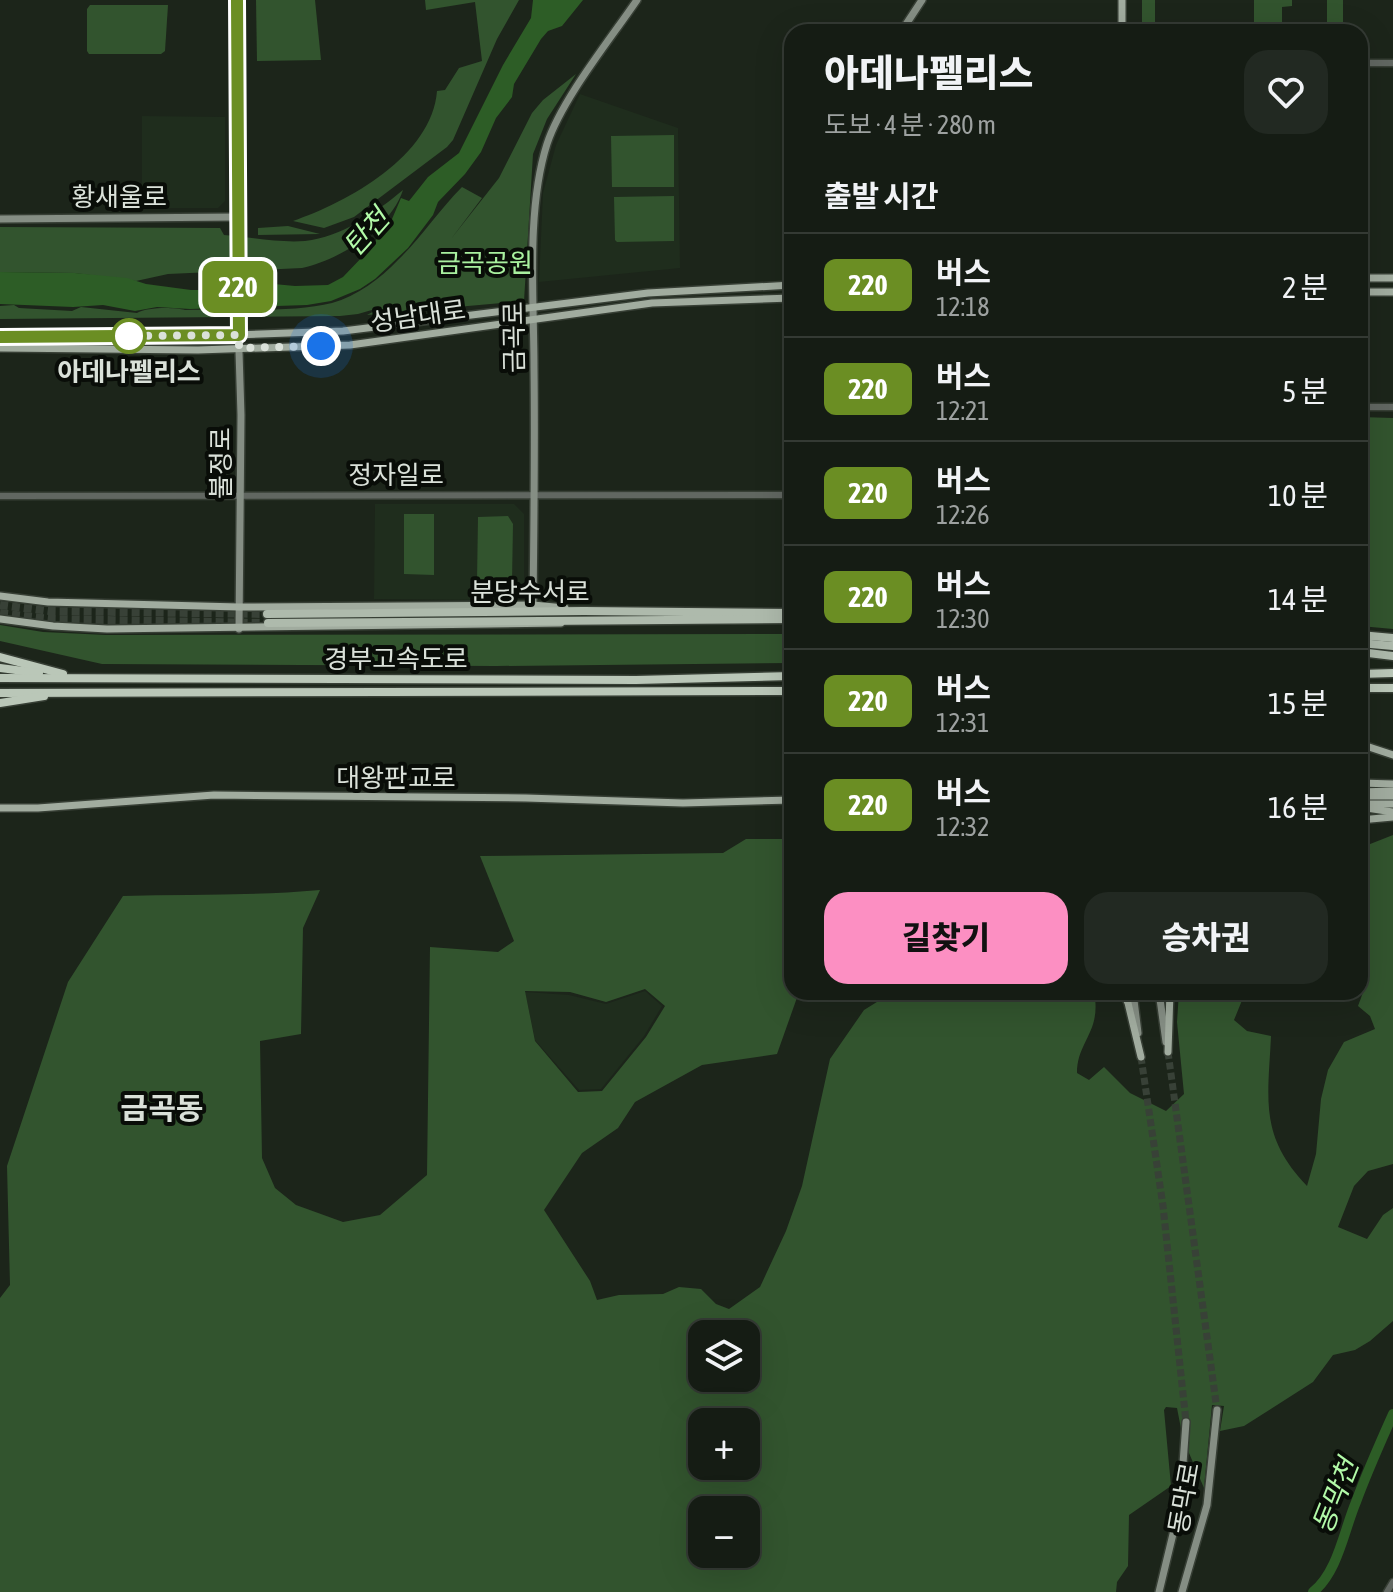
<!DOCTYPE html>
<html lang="ko">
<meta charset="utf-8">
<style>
body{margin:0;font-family:"Asap Condensed","Noto Sans KR",sans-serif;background:#222922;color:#f1f3f6;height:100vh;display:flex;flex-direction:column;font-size:30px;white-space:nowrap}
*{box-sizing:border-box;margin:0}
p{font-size:26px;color:#9da1a0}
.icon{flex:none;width:44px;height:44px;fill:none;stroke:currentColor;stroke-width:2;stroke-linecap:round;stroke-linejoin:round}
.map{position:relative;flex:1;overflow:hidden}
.drawer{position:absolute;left:784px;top:24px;width:584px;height:976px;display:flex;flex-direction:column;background:#151c14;border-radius:24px;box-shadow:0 8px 32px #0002,0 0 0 2px #343a34}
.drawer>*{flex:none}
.badge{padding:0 16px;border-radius:12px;font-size:28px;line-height:52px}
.controls{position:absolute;left:688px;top:1320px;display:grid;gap:16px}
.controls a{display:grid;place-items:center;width:72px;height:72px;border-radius:16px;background:#151c14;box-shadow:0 8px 32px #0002,0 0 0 2px #343a34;font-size:40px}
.you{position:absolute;width:40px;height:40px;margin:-20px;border:6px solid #fff;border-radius:50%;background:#1a73e8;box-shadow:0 0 0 12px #1a73e833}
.map>.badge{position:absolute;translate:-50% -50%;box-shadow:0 0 0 4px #fff}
h2{padding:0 40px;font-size:30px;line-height:72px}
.round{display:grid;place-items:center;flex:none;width:84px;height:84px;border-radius:24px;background:#222922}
.head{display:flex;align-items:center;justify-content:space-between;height:136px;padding:0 40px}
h1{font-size:38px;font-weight:800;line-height:60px}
.action{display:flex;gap:16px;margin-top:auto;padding:16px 40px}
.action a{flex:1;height:92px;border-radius:24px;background:#fc8fc2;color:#111;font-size:32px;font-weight:800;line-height:92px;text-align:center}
.action a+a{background:#222922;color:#f1f3f6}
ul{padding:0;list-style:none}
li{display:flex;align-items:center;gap:24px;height:104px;padding:0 40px;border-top:2px solid #343a34}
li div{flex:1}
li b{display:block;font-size:30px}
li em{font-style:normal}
li .badge{min-width:88px;font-weight:700;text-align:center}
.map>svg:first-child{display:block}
.built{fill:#1f2d1d}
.green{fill:#32542e;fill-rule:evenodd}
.water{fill:#2d5d26}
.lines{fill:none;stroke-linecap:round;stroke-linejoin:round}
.river{stroke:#2d5d26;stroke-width:10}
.secondary-tunnel{stroke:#384137;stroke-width:7;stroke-dasharray:7 3.5;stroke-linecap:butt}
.trunk-tunnel{stroke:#384137;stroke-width:8;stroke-dasharray:8 4;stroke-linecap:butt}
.tertiary-casing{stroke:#373f35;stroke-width:9}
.secondary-casing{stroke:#373f35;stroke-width:10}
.primary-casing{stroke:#373f35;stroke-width:10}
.trunk-casing{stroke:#373f35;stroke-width:11}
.motorway-casing{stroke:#373f35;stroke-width:11}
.tertiary{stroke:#616761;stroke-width:6}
.secondary{stroke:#858e84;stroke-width:7}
.primary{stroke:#a1ac9f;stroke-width:7}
.trunk{stroke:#aebaac;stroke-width:8}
.motorway{stroke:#bac7b8;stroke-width:8}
.secondary-bridge-casing{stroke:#373f35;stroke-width:10;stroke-linecap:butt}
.secondary-bridge{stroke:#858e84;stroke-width:7}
.line-casing{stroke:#fff;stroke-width:18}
.line{stroke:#6b8e23;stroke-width:12}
.walk{stroke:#dae1d9;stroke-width:8;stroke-dasharray:0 14.4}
.stop-dot{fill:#fff;stroke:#6b8e23;stroke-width:4}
.labels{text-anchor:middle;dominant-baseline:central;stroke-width:8;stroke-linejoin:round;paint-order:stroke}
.street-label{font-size:26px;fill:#dae1d9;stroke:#090d08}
.park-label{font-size:26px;fill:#a9f09f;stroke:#090d08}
.stop-label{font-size:26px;font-weight:bold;fill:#dae1d9;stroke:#090d08}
.water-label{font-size:28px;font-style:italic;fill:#b2faa8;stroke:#090d08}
.quarter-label{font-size:30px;font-weight:bold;fill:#dae1d9;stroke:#090d08}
</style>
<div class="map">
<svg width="1393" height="1592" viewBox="0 0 1393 1592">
<rect width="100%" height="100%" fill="#1c251a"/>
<g class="built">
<path d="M 580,94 L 678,128 L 680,268 L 539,282 L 543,193 L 556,145 Z"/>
<path d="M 142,116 L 225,117 L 225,201 L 218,208 L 142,208 Z"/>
<path d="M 375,504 L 514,504 L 524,514 L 524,592 L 516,600 L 374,599 Z"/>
<path d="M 645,991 L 662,1006 L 644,1036 L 601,1089 L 579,1090 L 535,1040 L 525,992 L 569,995 L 606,1004 Z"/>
</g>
<g class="green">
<path d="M 256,0 L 315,0 L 321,60 L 257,61 Z"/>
<path d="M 425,0 L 519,0 L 497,39 L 453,140 L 447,147 L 354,217 L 324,228 L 293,221 C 348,202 432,156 437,91 L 445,90 L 459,68 L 482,61 L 475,2 L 426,10 Z"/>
<rect x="1142" y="0" width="13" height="32"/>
<path d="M 1254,0 L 1292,0 L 1292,6 L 1282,7 L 1282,32 L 1254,32 Z"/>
<rect x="1327" y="0" width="16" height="32"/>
<path d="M 90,5 L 168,5 L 165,51 L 161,54 L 89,54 L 87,51 L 87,9 Z"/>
<path d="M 576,74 L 547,119 L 533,154 L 524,301 L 367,315 L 382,307 L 358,314 L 340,316 L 0,319 L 0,306 L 14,305 L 19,308 L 72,311 L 81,307 L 137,313 C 147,307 174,307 185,310 C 228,309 292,313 332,303 C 357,296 380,279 398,260 C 421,238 439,210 462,187 L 482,198 L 451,239 L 499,178 L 532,113 L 543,100 Z"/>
<path d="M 674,135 L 674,187 L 612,187 L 611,136 Z"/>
<path d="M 403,190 C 391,228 339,260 302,268 L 168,274 L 136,281 L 75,273 L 0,272 L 0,227 L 220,228 L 224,235 C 250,237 279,243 305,241 C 342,237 375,213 403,190 Z"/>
<path d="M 674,196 L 674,241 L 617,242 L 615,240 L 614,197 Z"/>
<path d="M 288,226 L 320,234 L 258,235 L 258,228 Z"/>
<path d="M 1360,417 L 1393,418 L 1393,629 L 1360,626 Z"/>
<path d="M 404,514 L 434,514 L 434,575 L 404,574 Z"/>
<path d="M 508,516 L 513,524 L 512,581 L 477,581 L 478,517 Z"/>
<path d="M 0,625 L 43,632 L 106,635 L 792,634 L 792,663 L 496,666 L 102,664 L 0,641 Z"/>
<path d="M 1393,835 L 1393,1164 L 1368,1171 L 1354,1186 L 1338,1227 L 1367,1239 L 1383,1215 L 1393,1208 L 1393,1321 L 1370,1341 L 1355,1350 L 1333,1355 L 1313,1382 L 1244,1426 L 1220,1431 L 1224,1406 L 1212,1405 L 1204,1488 L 1183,1439 L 1177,1408 L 1166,1407 L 1164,1410 L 1171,1486 L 1129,1515 L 1128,1566 L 1117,1582 L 1116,1592 L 0,1592 L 0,1298 L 10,1285 L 7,1166 L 68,982 L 123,896 C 188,894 255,896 320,890 L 303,928 L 301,1034 L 260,1041 L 262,1158 L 275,1188 L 296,1205 L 343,1222 L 380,1215 L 427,1175 L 430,947 L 498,952 L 514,941 L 480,856 L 723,853 L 746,839 L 784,839 L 792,844 L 792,992 L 799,992 L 777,1054 L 702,1065 L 635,1102 L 618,1128 L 582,1153 L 544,1210 L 590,1281 L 597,1300 L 619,1295 L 663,1294 L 679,1287 L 701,1289 L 716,1304 L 729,1309 L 760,1287 L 786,1231 L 802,1186 L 830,1059 L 864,1010 L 893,992 L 1094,992 C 1102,1032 1077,1041 1077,1073 L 1089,1080 L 1104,1067 L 1130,1093 L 1166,1111 L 1184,1094 L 1177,1022 L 1179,992 L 1249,992 L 1245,993 L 1234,1020 L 1247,1031 L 1271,1036 C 1268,1100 1259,1136 1307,1186 L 1316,1154 L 1321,1099 L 1328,1070 L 1344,1042 L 1375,1029 L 1370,1016 L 1358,1006 C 1365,988 1369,976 1360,958 L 1360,848 ZM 645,989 L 665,1006 L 646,1037 L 602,1091 L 578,1092 L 535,1041 L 525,991 L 570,992 L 606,1002 ZM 702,1334 L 746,1334 L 746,1378 L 702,1378 ZM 702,1422 L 746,1422 L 746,1466 L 702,1466 ZM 702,1510 L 746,1510 L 746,1554 L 702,1554 Z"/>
</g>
<path class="water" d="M 533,0 L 583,0 L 562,26 L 548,31 L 541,39 L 514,84 L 512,97 L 496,118 L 481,152 L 465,174 L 438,202 L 433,215 L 408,248 L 375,279 L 360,289 L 331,301 L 307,305 L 190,309 L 157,307 L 135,311 L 103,305 L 73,307 L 0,304 L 0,272 L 75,273 L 127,278 L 146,284 L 191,290 L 237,290 L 263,283 L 295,286 L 328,285 L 343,277 L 366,253 L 392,219 L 401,198 L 409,201 L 428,177 L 459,153 L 503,65 L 531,18 Z"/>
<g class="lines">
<path class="river" d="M 1313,1592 C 1338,1572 1344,1530 1356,1502 C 1367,1472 1380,1443 1393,1414"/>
<g class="secondary-tunnel">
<path d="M 1168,1052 L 1217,1410"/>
<path d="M 1141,1057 L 1163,1206 L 1186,1422"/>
</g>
<g class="trunk-tunnel">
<path d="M 0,605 L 49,611 L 267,614"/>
<path d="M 0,613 L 50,619 L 268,623"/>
</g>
<defs>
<g id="tertiary">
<path d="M 1360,63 L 1393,63"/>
<path d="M 1360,407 L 1393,407"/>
<path d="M 0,496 L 792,495"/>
<path d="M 1387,1592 L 1393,1582"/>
</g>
<g id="secondary">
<path d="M 237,0 L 238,230"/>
<path d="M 901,32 L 922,0"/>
<path d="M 0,219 L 238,217"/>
<path d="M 238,320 L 241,415 L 239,629"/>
<path d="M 533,605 C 534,526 535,447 534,368 C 534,298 526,210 547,144 C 562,99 609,41 637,0"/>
<path d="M 1133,992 L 1138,1033"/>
<path d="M 1159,992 L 1166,1042"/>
<path d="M 1159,1592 L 1180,1505 L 1186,1422"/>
<path d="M 1182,1592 L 1207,1505 L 1217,1410"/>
</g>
<g id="primary">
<path d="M 1122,32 L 1122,0"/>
<path d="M 1360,278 L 1393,278"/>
<path d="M 1360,292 L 1393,292"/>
<path d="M 0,337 L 204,336 L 343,331 L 648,293 L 792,285"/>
<path d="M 0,348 L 198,350 L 350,345 L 652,303 L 792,298"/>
<path d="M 0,596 L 48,602 L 239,607 L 533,605 L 565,608"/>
<path d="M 0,619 L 53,626 L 107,629 L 561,623"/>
<path d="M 1360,744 L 1393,755"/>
<path d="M 1360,783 L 1393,784"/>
<path d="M 1360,792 L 1393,791"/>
<path d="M 1360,796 L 1393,796"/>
<path d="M 1362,804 L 1393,804"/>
<path d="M 1360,807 L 1393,812"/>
<path d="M 0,808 L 38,808 L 214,795 L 526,798 L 683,803 L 792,800"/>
<path d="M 1360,820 L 1393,817"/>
<path d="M 1123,992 L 1128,1003 L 1141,1057"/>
<path d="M 1168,1052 L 1170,992"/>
</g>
<g id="trunk">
<path d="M 267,614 L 584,611 L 792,613"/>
<path d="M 268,623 L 792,619"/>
<path d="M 1360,635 L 1393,638"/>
<path d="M 1360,643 L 1393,646"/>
<path d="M 1360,652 L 1393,656"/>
</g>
<g id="motorway">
<path d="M 0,657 L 63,674"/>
<path d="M 0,668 L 39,673"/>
<path d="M 1360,674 L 1393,673"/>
<path d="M 0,678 L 636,680 L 792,676"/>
<path d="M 1360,688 L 1393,688"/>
<path d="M 0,693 L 792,691"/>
<path d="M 0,703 L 44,696"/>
</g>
</defs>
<use href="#tertiary" class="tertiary-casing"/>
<use href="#secondary" class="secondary-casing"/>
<use href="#primary" class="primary-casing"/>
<use href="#trunk" class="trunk-casing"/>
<use href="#motorway" class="motorway-casing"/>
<use href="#tertiary" class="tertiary"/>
<use href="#secondary" class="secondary"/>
<use href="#primary" class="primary"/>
<use href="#trunk" class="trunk"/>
<use href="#motorway" class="motorway"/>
<defs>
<path id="secondary-bridge" d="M 238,230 L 238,320"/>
</defs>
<use href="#secondary-bridge" class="secondary-bridge-casing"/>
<use href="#secondary-bridge" class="secondary-bridge"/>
</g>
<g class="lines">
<defs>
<path id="line" d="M 0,337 L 239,335 L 237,0"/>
</defs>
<use href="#line" class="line-casing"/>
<use href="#line" class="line"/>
<path class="walk" d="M 129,336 L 117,336 L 239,335 L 239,348 L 321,346"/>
</g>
<circle class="stop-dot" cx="129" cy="336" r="16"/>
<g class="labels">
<g class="street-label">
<text x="119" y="197">황새울로</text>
<text transform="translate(418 316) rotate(-8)">성남대로</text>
<text transform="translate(514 337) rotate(-91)">금곡로</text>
<text transform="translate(221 463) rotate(-90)">불정로</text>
<text x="396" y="475">정자일로</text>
<text x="530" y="592">분당수서로</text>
<text x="396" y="659">경부고속도로</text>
<text x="396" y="778">대왕판교로</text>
<text transform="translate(1184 1498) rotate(-80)">동막로</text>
</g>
<g class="park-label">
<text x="485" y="263">금곡공원</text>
</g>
<g class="stop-label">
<text x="129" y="372">아데나펠리스</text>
</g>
<g class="water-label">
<text transform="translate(366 232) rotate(-48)">탄천</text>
<text transform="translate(1335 1496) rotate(-68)">동막천</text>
</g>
<g class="quarter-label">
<text x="162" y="1108">금곡동</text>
</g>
</g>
</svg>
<div class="controls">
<a><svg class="icon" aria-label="layers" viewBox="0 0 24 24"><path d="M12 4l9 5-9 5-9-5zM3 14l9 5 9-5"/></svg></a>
<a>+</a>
<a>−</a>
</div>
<div class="you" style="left:321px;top:346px"></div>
<b class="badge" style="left:238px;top:287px;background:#6b8e23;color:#fff">220</b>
<section class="drawer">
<div class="head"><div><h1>아데나펠리스</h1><p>도보 · 4 분 · 280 m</p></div><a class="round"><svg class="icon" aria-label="heart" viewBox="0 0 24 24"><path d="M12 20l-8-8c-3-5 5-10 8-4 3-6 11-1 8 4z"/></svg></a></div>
<h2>출발 시간</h2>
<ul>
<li><span class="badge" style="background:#6b8e23;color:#fff">220</span><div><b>버스</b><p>12:18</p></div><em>2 분</em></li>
<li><span class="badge" style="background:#6b8e23;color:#fff">220</span><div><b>버스</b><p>12:21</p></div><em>5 분</em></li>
<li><span class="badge" style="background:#6b8e23;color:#fff">220</span><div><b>버스</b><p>12:26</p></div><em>10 분</em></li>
<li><span class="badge" style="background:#6b8e23;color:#fff">220</span><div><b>버스</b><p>12:30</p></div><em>14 분</em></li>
<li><span class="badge" style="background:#6b8e23;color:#fff">220</span><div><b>버스</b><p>12:31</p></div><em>15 분</em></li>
<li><span class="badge" style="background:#6b8e23;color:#fff">220</span><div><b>버스</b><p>12:32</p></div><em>16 분</em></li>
</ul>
<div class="action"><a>길찾기</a><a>승차권</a></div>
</section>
</div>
